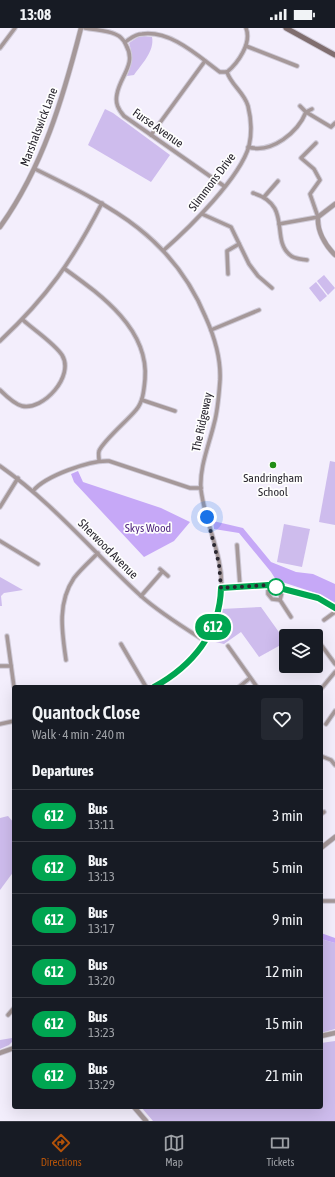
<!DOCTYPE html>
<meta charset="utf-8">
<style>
body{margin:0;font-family:"Asap Condensed",sans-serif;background:#242831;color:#f1f3f6;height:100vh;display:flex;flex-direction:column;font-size:15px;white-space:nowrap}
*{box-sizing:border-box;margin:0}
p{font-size:13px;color:#9ea1a6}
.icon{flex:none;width:22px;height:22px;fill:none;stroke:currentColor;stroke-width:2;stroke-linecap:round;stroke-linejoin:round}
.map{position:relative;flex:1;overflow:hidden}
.details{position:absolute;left:12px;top:657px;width:311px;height:424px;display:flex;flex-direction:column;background:#171b24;border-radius:4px;box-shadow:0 4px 16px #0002}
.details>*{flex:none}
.badge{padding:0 8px;border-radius:13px;font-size:14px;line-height:26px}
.buttons{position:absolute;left:279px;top:601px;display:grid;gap:8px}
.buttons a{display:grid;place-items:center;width:44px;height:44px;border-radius:4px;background:#171b24;box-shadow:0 4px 16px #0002;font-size:20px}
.you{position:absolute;width:20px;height:20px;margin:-10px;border:3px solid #fff;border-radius:50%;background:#1a73e8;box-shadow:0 0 0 6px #1a73e833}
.map>.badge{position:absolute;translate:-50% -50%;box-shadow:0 0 0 2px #fff}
h2{padding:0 20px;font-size:15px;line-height:36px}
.round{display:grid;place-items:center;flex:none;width:42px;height:42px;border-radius:4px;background:#242831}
.headline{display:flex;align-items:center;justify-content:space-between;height:68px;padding:0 20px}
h1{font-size:19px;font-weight:600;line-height:30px}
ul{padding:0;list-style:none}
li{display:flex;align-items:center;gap:12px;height:52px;padding:0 20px;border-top:1px solid #363941}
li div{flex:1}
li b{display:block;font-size:15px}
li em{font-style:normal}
li .badge{min-width:44px;font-weight:700;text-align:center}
.status{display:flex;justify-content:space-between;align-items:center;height:28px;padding:0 20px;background:#171b24;direction:ltr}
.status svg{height:11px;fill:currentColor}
.dock{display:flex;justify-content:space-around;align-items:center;height:56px;border-top:1px solid #363941;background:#171b24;font-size:11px;color:#9ea1a6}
.dock a{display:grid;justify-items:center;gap:2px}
.dock .on{color:#b45309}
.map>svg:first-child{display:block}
.green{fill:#cebced}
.forest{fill:#c6a8f7}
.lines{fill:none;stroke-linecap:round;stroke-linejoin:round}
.minor-casing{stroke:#cfcad7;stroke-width:5.5}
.tertiary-casing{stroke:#cfcad7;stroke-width:6}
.secondary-casing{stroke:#cfcad7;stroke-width:7}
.minor{stroke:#a59899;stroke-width:3.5}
.tertiary{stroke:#a59899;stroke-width:4.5}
.secondary{stroke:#806e6f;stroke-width:5}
.line-casing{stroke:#fff;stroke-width:9}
.line{stroke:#00a651;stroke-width:6}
.walk{stroke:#2a2730;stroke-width:4;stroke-dasharray:0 7.2}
.poi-dot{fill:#218e14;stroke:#fefefe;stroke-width:1.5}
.stop-dot{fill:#fff;stroke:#00a651;stroke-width:2}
.labels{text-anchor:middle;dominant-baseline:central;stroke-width:3.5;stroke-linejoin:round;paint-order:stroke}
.street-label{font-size:12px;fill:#2a2730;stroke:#fefefe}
.poi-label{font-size:12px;fill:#2a2730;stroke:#fefefe}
.park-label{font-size:12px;fill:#512780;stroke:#fefefe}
</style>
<div class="status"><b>13:08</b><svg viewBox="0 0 49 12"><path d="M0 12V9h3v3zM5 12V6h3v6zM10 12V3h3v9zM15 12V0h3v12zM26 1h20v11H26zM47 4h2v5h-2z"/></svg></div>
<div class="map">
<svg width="335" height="1093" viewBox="0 0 335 1093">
<rect width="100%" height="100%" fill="#f3eefc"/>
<g class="green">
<path d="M 144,8 L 152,9 C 155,23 141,37 134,47 L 127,48 C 132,36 133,27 129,15 L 138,9 Z"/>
<path d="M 105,81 L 113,85 L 170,127 L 151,154 L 88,117 Z"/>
<path d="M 324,247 L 335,260 L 328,267 L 317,253 Z"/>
<path d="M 316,254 L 327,268 L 320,274 L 309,260 Z"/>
<path d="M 330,433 L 335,434 L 335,497 L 319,494 Z"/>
<path d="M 284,496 L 310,501 L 302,539 L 277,534 Z"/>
<path d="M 0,549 L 23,562 L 4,565 L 1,568 L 2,578 L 0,578 Z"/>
<path d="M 261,579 L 286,614 L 259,629 L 241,604 L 224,616 L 207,612 L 221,581 Z"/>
<path d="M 8,788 L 14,795 L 14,843 L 0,862 L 0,790 Z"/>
<path d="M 321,911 L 335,915 L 335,1001 L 321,1005 Z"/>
<path d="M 12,1010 L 13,1013 L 9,1017 L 0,1021 L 0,1012 Z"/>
<path d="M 335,1013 L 335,1093 L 153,1093 L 141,1079 L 321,1079 L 321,1015 Z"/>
</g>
<g class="forest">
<path d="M 78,443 L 83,454 L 161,480 L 190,494 L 174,513 L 144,529 L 74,454 L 71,446 Z"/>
<path d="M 213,493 L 243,500 L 271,534 L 296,544 L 313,546 L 335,556 L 335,576 L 319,566 L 276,552 L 271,544 L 239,505 L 214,501 Z"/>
<path d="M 321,905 L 335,910 L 335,915 L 321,911 Z"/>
</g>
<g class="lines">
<defs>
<g id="minor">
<path d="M 85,0 C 95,2 106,2 115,6 C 120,8 124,12 126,17 C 137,36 120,48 117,66 C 115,75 118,81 124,88 L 224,158"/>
<path d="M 125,14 C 130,11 135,6 142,6 C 171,2 198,28 220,44 L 227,44"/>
<path d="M 246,18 L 297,38"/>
<path d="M 0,20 L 15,0"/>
<path d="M 227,44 C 238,35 252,15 246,0"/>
<path d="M 300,78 L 306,84 L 312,81"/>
<path d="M 151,107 L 205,33"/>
<path d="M 248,119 C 272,126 298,104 306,84 L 331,99 L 335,95"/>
<path d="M 35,141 C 110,178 172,207 206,290 C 214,308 221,331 220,352 C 219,366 218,382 214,396 C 209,417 199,440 201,462 C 204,486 214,509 219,533 C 231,588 200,633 154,659"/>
<path d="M 253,165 C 293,177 270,211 290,227 C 294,231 301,231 307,232"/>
<path d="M 264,169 L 278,153"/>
<path d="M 202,186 L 231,199 L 249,236 L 258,248 L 272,260"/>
<path d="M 279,196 L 318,189 L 310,166 L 320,152 L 314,141 L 301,130 L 316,115"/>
<path d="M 164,222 C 189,200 240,150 249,118 C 252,105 251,90 248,78 C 244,64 231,57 227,44"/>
<path d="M 65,241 C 101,267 149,301 145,351 C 144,362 143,374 136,382 C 127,393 104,412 99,423 C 98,426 99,429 99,432"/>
<path d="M 228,246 L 227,223 L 239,216"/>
<path d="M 211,302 L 259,282"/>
<path d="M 0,313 C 47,269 73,232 102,175"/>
<path d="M 0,362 C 6,368 14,376 22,378 C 43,383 75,348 62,327 C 54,315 34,302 23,292"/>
<path d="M 142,372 L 175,383"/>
<path d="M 0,438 C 53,475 93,524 141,568 C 160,585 183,599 205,613"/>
<path d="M 33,463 C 45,448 90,432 109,433 L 190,460 L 201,460"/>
<path d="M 0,479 L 18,450"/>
<path d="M 0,513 L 38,536"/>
<path d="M 237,517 L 240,558"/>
<path d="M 160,541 L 168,548"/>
<path d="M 268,557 L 268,566 L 272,571 L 280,572 L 283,560"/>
<path d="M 221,560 L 268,557 L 318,570 L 335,580"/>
<path d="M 141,568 L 162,544"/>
<path d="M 280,572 L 291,589"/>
<path d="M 324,592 L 335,584"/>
<path d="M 7,608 L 14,659"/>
<path d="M 121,616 L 146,659"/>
<path d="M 228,618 L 257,659"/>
<path d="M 316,622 L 322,618 L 335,636"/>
<path d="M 66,632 C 62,604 57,575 74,550 C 81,541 90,533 98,525"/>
<path d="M 0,638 L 11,638"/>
<path d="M 239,659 L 250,650"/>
<path d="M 321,661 L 335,644"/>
<path d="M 0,696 L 14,693"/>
<path d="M 326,696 L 335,683"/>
<path d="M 321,728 L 331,732 L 335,737"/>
<path d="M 321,786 L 324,784"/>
<path d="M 321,873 L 335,873"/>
<path d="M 8,987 L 14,980"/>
</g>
<g id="tertiary">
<path d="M 335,176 L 318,189 C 317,203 325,217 335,227"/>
<path d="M 0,199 C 43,139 63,70 81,0"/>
<path d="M 321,820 L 335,809"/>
<path d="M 321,1008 L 335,1005"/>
<path d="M 0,1025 L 14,1020"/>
<path d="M 134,1079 L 146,1093"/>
</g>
<path id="secondary" d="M 286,0 L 335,27"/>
</defs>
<use href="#minor" class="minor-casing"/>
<use href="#tertiary" class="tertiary-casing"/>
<use href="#secondary" class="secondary-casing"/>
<use href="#minor" class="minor"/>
<use href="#tertiary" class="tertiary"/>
<use href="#secondary" class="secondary"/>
</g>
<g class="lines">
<defs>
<path id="line" d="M 154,659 C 192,638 220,605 221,560 L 268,557 L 318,570 L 335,580"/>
</defs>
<use href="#line" class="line-casing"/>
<use href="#line" class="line"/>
<path class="walk" d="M 207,489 L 219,536 L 221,560 L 268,557 L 283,560 L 276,559"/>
</g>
<circle class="poi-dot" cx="273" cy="437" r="4"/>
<circle class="stop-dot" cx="276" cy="559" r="8"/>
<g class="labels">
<g class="street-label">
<text transform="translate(39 99) rotate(-69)">Marshalswick Lane</text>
<text transform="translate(158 100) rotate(35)">Furse Avenue</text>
<text transform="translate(212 154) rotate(-53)">Slimmons Drive</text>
<text transform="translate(202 394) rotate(-78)">The Ridgeway</text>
<text transform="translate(108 521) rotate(45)">Sherwood Avenue</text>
</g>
<g class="poi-label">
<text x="273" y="450">Sandringham<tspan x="273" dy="14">School</tspan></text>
</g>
<g class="park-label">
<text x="148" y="500">Skys Wood</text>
</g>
</g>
</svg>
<div class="buttons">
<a><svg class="icon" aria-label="layers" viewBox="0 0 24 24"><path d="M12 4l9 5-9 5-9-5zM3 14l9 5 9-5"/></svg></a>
</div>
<div class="you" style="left:207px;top:489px"></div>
<b class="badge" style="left:213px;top:599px;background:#00a651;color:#fff">612</b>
<section class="details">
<div class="headline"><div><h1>Quantock Close</h1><p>Walk · 4 min · 240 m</p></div><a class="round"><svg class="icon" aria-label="heart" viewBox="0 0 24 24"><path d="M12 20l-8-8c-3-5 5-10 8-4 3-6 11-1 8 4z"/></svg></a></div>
<h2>Departures</h2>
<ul>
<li><span class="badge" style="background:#00a651;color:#fff">612</span><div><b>Bus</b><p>13:11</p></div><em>3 min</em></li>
<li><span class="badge" style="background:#00a651;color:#fff">612</span><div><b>Bus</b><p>13:13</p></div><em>5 min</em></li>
<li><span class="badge" style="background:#00a651;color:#fff">612</span><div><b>Bus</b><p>13:17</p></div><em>9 min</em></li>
<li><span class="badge" style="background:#00a651;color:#fff">612</span><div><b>Bus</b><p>13:20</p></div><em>12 min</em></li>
<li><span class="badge" style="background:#00a651;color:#fff">612</span><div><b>Bus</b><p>13:23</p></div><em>15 min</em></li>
<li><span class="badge" style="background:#00a651;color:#fff">612</span><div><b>Bus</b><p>13:29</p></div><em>21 min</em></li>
</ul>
</section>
</div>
<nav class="dock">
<a class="on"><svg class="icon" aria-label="directions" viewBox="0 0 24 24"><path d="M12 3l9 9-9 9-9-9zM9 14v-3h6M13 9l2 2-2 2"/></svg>Directions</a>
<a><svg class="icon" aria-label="map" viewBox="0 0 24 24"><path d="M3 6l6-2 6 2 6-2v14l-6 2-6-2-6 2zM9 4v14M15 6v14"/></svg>Map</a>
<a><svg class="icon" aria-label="tickets" viewBox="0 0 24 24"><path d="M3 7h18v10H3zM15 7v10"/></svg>Tickets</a>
</nav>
